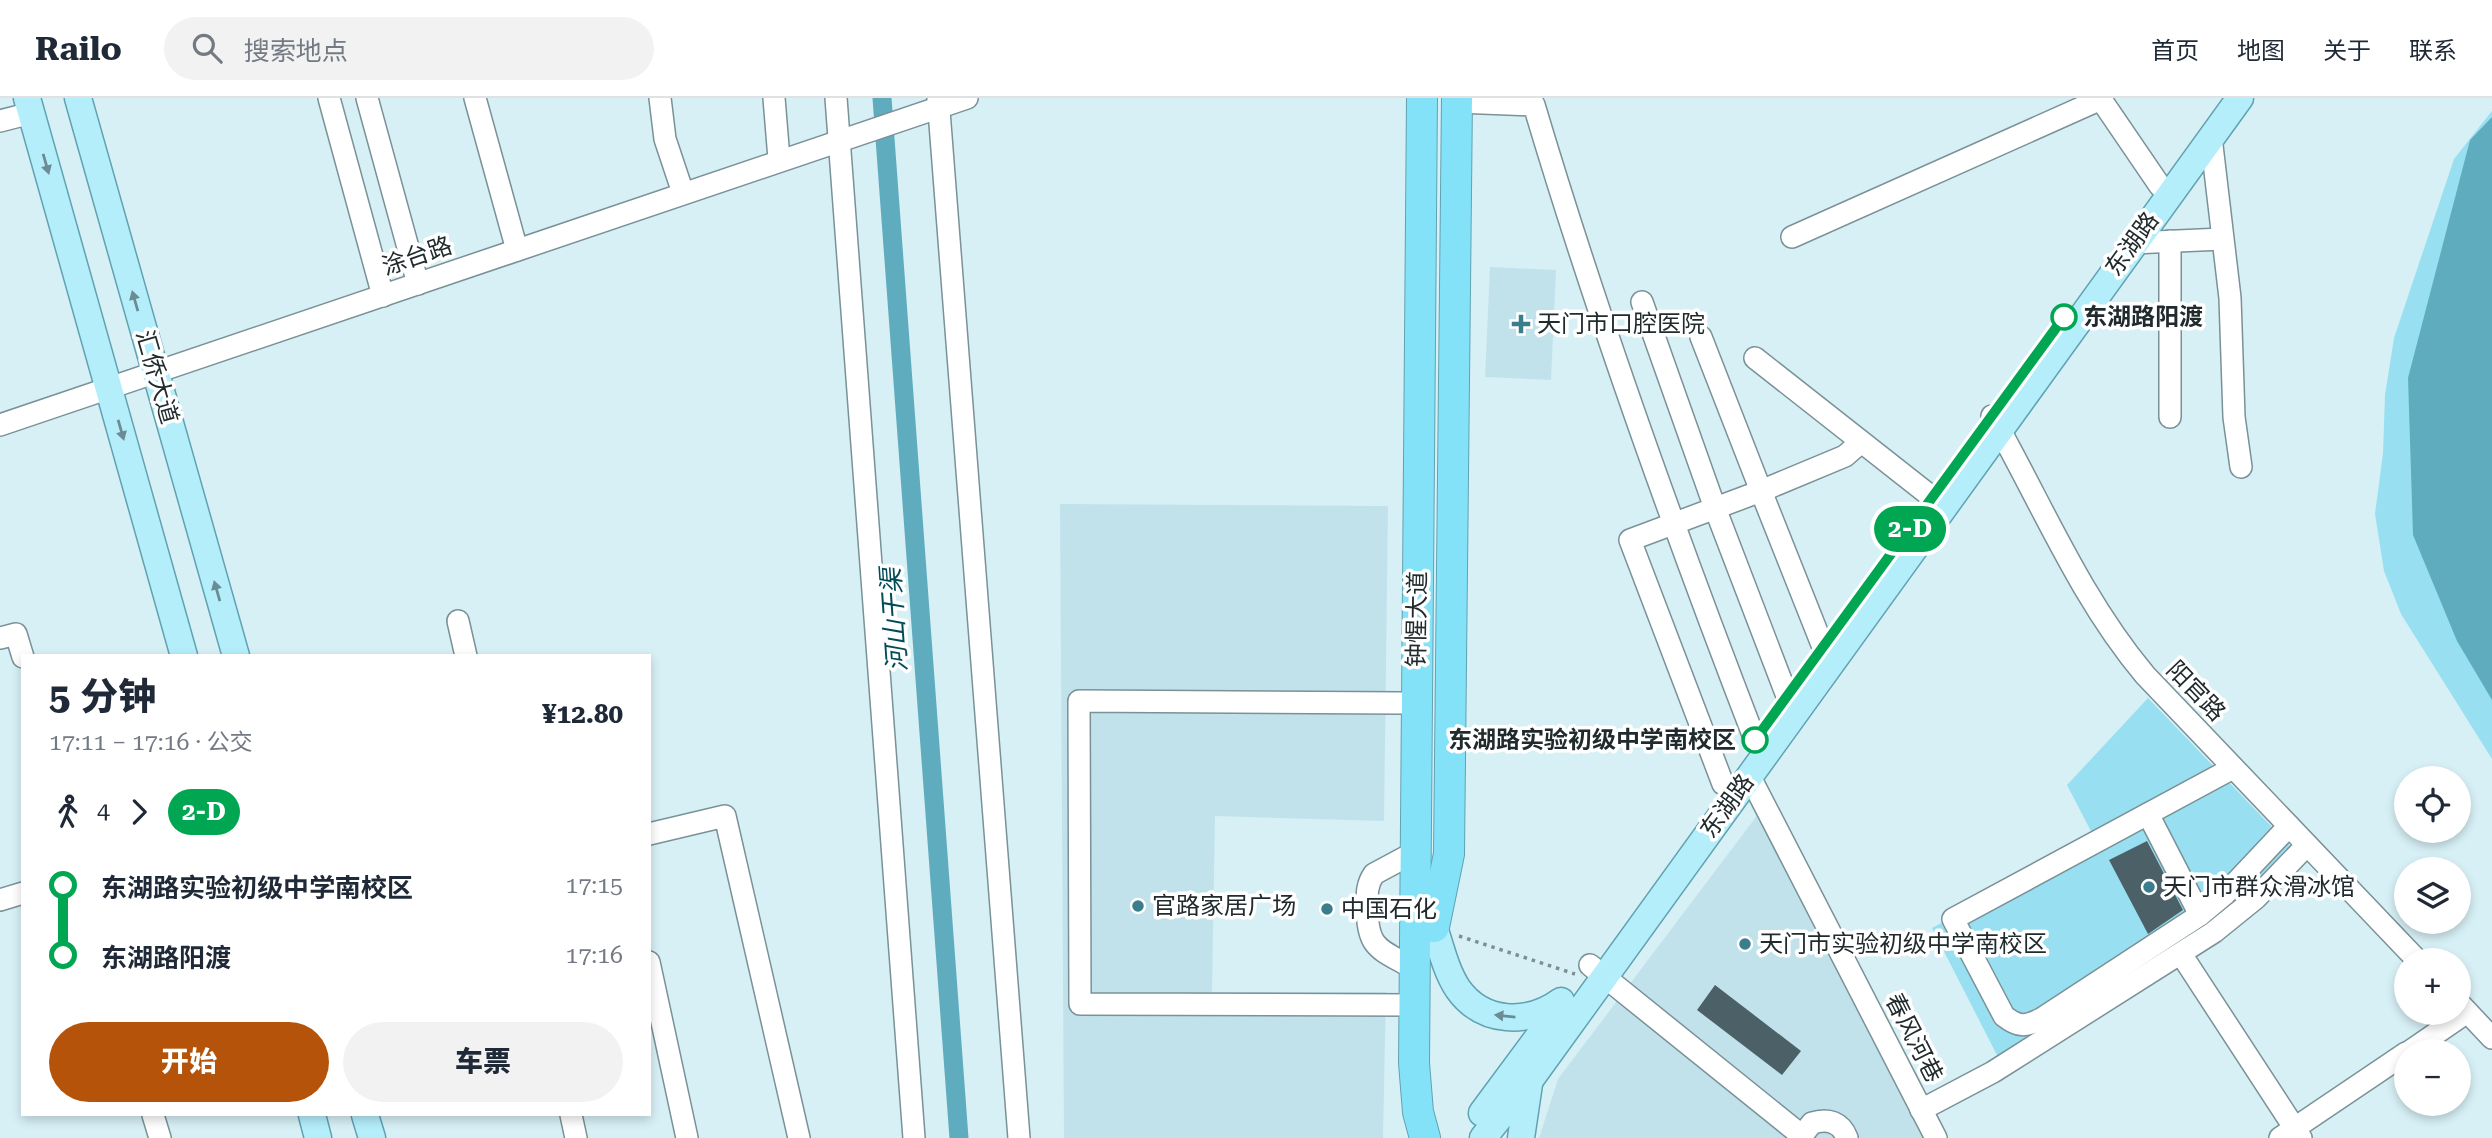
<!DOCTYPE html>
<html lang="zh">
<meta charset="utf-8">
<style>
body{margin:0;font-family:"Roboto Serif","Noto Sans SC",serif;background:#f2f2f3;color:#1f2937;height:100vh;display:flex;flex-direction:column;font-size:26px;white-space:nowrap}
*{box-sizing:border-box;margin:0}
p{font-size:23px;color:#747a83}
.icon{flex:none;width:38px;height:38px;fill:none;stroke:currentColor;stroke-width:2;stroke-linecap:round;stroke-linejoin:round}
.map{position:relative;flex:1;overflow:hidden}
.details{position:absolute;left:21px;top:556px;width:630px;height:462px;display:flex;flex-direction:column;background:#fff;border-radius:0px;box-shadow:0 4px 10px #0003}
.details>*{flex:none}
.badge{padding:0 14px;border-radius:23px;font-size:24px;line-height:46px}
.controls{position:absolute;left:2394px;top:668px;display:grid;gap:14px}
.controls a{display:grid;place-items:center;width:77px;height:77px;border-radius:50%;background:#fff;box-shadow:0 4px 10px #0003;font-size:35px}
.map>.badge{position:absolute;translate:-50% -50%;box-shadow:0 0 0 4px #fff}
.legs{display:flex;align-items:center;gap:10px;height:77px;padding:0 28px;font-size:23px}
.legs p{margin-inline-start:auto}
.summary{display:flex;align-items:center;justify-content:space-between;height:119px;padding:0 28px}
h1{font-size:38px;font-weight:800;line-height:52px}
.button{display:flex;gap:14px;margin-top:auto;padding:14px 28px}
.button a{flex:1;height:80px;border-radius:42px;background:#b45309;color:#fff;font-size:28px;font-weight:800;line-height:80px;text-align:center}
.button a+a{background:#f2f2f3;color:#1f2937}
ul{padding:0 28px;list-style:none}
li{display:flex;align-items:center;gap:24px;height:70px;font-size:26px}
li i{display:grid;place-items:center;width:10px;height:100%;margin:0 9px;background:currentColor}
li i::after{content:'';width:18px;height:18px;margin:-9px;border:5px solid;border-radius:50%;background:#fff}
li p{margin-inline-start:auto}
li:first-child i{background:linear-gradient(#0000 50%,currentColor 0)}
li:last-child i{background:linear-gradient(currentColor 50%,#0000 0)}
header{display:flex;align-items:center;gap:42px;box-sizing:border-box;height:98px;padding:0 35px;background:#fff;border-bottom:2px solid #e0e1e3}
header strong{font-size:33px}
nav{display:flex;gap:38px;margin-inline-start:auto;font-size:24px}
.search{width:490px;height:63px;background:#f2f2f3;display:flex;align-items:center;gap:18px;box-sizing:border-box;padding:0 24px;border-radius:38px;color:#747a83;font-size:26px}
.map>svg:first-child{display:block}
.built{fill:#c1e2eb}
.green{fill:#98e0f1}
.water{fill:#5eacbe}
.lines{fill:none;stroke-linecap:round;stroke-linejoin:round}
.canal{stroke:#5eacbe;stroke-width:19}
.building{fill:#4b6167}
.minor-casing{stroke:#7a9197;stroke-width:24}
.major-casing{stroke:#61a2b1;stroke-width:29}
.highway-casing{stroke:#61a2b1;stroke-width:32}
.path{stroke:#7d8f93;stroke-width:3.5;stroke-dasharray:3.5 5;stroke-linecap:butt}
.minor{stroke:#fff;stroke-width:21}
.major{stroke:#b5eefb;stroke-width:26}
.highway{stroke:#84e2f8;stroke-width:30}
.oneway{fill:#6b8c94}
.line-1-casing{stroke:#fff;stroke-width:16}
.line-1{stroke:#00a651;stroke-width:10}
.stop-1-dot{fill:#fff;stroke:#00a651;stroke-width:3.5}
.poi-dot{fill:#3a7e8d;stroke:#fff;stroke-width:2.5}
.labels{text-anchor:middle;dominant-baseline:central;stroke-width:7;stroke-linejoin:round;paint-order:stroke}
.street-label{font-size:24px;fill:#212b2d;stroke:#fff}
.stop-label{font-size:24px;font-weight:bold;fill:#212b2d;stroke:#fff;text-anchor:start}
.poi-label{font-size:24px;fill:#212b2d;stroke:#fff;text-anchor:start}
.water-label{font-size:26px;font-style:italic;fill:#024c59;stroke:#fff}
</style>
<header>
<strong>Railo</strong>
<div class="search"><svg class="icon" aria-label="search" viewBox="0 0 24 24"><circle cx="10" cy="10" r="6"/><path d="M15 15l6 6"/></svg>搜索地点</div>
<nav><a>首页</a><a>地图</a><a>关于</a><a>联系</a></nav>
</header>
<div class="map">
<svg width="2492" height="1040" viewBox="0 0 2492 1040">
<rect width="100%" height="100%" fill="#d7f0f6"/>
<g class="built">
<path d="M 1490,169 L 1556,172 L 1551,282 L 1485,279 Z"/>
<path d="M 1060,406 L 1388,408 L 1384,723 L 1215,718 L 1212,894 L 1386,894 L 1383,1040 L 1064,1040 Z"/>
<path d="M 1762,711 L 1931,1040 L 1539,1040 L 1558,981 Z"/>
</g>
<g class="green">
<path d="M 2492,13 L 2492,661 L 2401,516 L 2384,473 L 2375,416 L 2383,355 L 2385,297 L 2394,240 L 2454,61 Z"/>
<path d="M 2148,600 L 2295,753 L 2255,796 L 2001,965 L 1932,830 L 2096,743 L 2067,687 Z"/>
</g>
<path class="water" d="M 2492,19 L 2492,602 L 2457,543 L 2413,437 L 2408,280 L 2470,42 Z"/>
<g class="lines">
<path class="canal" d="M 882,0 L 959,1040"/>
</g>
<g class="building">
<path d="M 2147,743 L 2183,812 L 2148,836 L 2109,762 Z"/>
<path d="M 1715,887 L 1801,953 L 1782,977 L 1697,912 Z"/>
</g>
<g class="lines">
<defs>
<g id="minor">
<path d="M 329,0 L 383,198"/>
<path d="M 367,0 L 418,186"/>
<path d="M 475,0 L 517,152"/>
<path d="M 660,0 L 665,41 L 683,95"/>
<path d="M 774,0 L 779,61"/>
<path d="M 836,0 L 914,1040"/>
<path d="M 938,0 L 1019,1040"/>
<path d="M 2100,0 L 2160,88"/>
<path d="M 1457,4 L 1534,7 C 1598,222 1674,432 1755,642"/>
<path d="M 0,23 L 31,15"/>
<path d="M 2211,39 L 2230,200 L 2234,319 L 2241,369"/>
<path d="M 1792,139 L 2101,1"/>
<path d="M 2170,143 L 2170,319"/>
<path d="M 2133,145 L 2222,141"/>
<path d="M 1642,204 L 1715,410 L 1787,598"/>
<path d="M 1701,239 L 1761,393 L 1845,358 L 1861,344"/>
<path d="M 1755,260 L 1933,400"/>
<path d="M 1992,318 C 2042,406 2079,498 2145,577 L 2418,863"/>
<path d="M 0,327 L 967,0"/>
<path d="M 458,523 L 466,558"/>
<path d="M 0,540 L 16,536 L 23,559"/>
<path d="M 1402,605 L 1079,603 L 1080,906 L 1414,907"/>
<path d="M 2233,670 L 1953,821 L 2004,918 C 2018,929 2025,929 2041,921 L 2200,817 L 2224,797 L 2289,728"/>
<path d="M 1749,677 L 1936,1040"/>
<path d="M 1723,686 L 1630,442 L 1761,393 L 1823,549"/>
<path d="M 2148,716 L 2200,817"/>
<path d="M 649,736 L 725,718 L 799,1040"/>
<path d="M 0,802 L 23,795"/>
<path d="M 2181,856 L 2301,1040"/>
<path d="M 649,864 L 687,1040"/>
<path d="M 1590,867 L 1801,1037"/>
<path d="M 1414,871 C 1379,850 1367,852 1367,807 C 1367,795 1367,786 1374,776 L 1415,754"/>
<path d="M 2459,905 L 2492,940"/>
<path d="M 2409,954 L 2467,914"/>
<path d="M 1921,1012 L 1993,974 L 2214,834 L 2256,800 L 2307,747"/>
<path d="M 153,1017 L 160,1040"/>
<path d="M 571,1017 L 576,1040"/>
<path d="M 1800,1040 L 1812,1025 C 1828,1020 1841,1024 1847,1040"/>
<path d="M 2280,1040 L 2406,955"/>
</g>
<g id="major">
<path d="M 27,0 L 184,558"/>
<path d="M 78,0 L 236,558"/>
<path d="M 1434,829 C 1441,850 1446,873 1458,891 C 1483,926 1528,927 1561,903"/>
<path d="M 1482,1015 L 1559,911"/>
<path d="M 312,1017 L 318,1040"/>
<path d="M 365,1017 L 372,1040"/>
<path d="M 1483,1040 L 1530,982 L 2240,0"/>
<path d="M 1521,1040 L 1529,986"/>
</g>
<g id="highway">
<path d="M 1422,0 L 1414,965 L 1418,1014 L 1425,1040"/>
<path d="M 1434,829 L 1449,756 L 1457,0"/>
</g>
</defs>
<use href="#minor" class="minor-casing"/>
<use href="#major" class="major-casing"/>
<use href="#highway" class="highway-casing"/>
<path class="path" d="M 1459,838 L 1575,876"/>
<use href="#minor" class="minor"/>
<use href="#major" class="major"/>
<use href="#highway" class="highway"/>
</g>
<defs><path id="oneway-solid" d="M-6-.8H1V-3.2L6.5 0L1 3.2V.8H-6Z" transform="scale(1.75)"/></defs>
<g class="oneway">
<use href="#oneway-solid" transform="translate(46 66) rotate(74)"/>
<use href="#oneway-solid" transform="translate(135 203) rotate(-106)"/>
<use href="#oneway-solid" transform="translate(121 332) rotate(74)"/>
<use href="#oneway-solid" transform="translate(217 493) rotate(-106)"/>
<use href="#oneway-solid" transform="translate(1505 918) rotate(-174)"/>
</g>
<g class="lines">
<defs>
<path id="line-1" d="M 1755,642 L 2064,219"/>
</defs>
<use href="#line-1" class="line-1-casing"/>
<use href="#line-1" class="line-1"/>
</g>
<g class="stop-1-dot">
<circle cx="2064" cy="219" r="12"/>
<circle cx="1755" cy="642" r="12"/>
</g>
<g class="poi-dot">
<path d="M1517.5 215.5h7v7h7v7h-7v7h-7v-7h-7v-7h7z"/>
<circle cx="2149" cy="789" r="7"/>
<circle cx="1138" cy="808" r="7"/>
<circle cx="1327" cy="811" r="7"/>
<circle cx="1745" cy="846" r="7"/>
</g>
<g class="labels">
<g class="street-label">
<text transform="translate(2132 146) rotate(-54)">东湖路</text>
<text transform="translate(417 158) rotate(-19)">涂台路</text>
<text transform="translate(157 279) rotate(74)">汇侨大道</text>
<text transform="translate(1417 521) rotate(-89)">钟惺大道</text>
<text transform="translate(2196 593) rotate(46)">阳官路</text>
<text transform="translate(1727 708) rotate(-54)">东湖路</text>
<text transform="translate(1914 940) rotate(63)">春风河巷</text>
</g>
<g class="stop-label">
<text x="2083" y="219">东湖路阳渡</text>
<text x="1736" y="642" text-anchor="end">东湖路实验初级中学南校区</text>
</g>
<g class="poi-label">
<text x="1537" y="226">天门市口腔医院</text>
<text x="2163" y="789">天门市群众滑冰馆</text>
<text x="1152" y="808">官路家居广场</text>
<text x="1341" y="811">中国石化</text>
<text x="1759" y="846">天门市实验初级中学南校区</text>
</g>
<g class="water-label">
<text transform="translate(894 522) rotate(-94)">河山干渠</text>
</g>
</g>
</svg>
<div class="controls">
<a><svg class="icon" aria-label="locate" viewBox="0 0 24 24"><circle cx="12" cy="12" r="6"/><path d="M12 2v4M12 18v4M2 12h4M18 12h4"/></svg></a>
<a><svg class="icon" aria-label="layers" viewBox="0 0 24 24"><path d="M12 4l9 5-9 5-9-5zM3 14l9 5 9-5"/></svg></a>
<a>+</a>
<a>−</a>
</div>
<b class="badge" style="left:1910px;top:431px;background:#00a651;color:#fff">2-D</b>
<section class="details">
<div class="summary"><div><h1>5 分钟</h1><p>17:11 – 17:16 · 公交</p></div><b>¥12.80</b></div>
<div class="legs"><svg class="icon" aria-label="walk" viewBox="0 0 24 24"><circle cx="13" cy="4" r="2"/><path d="M13 8l-2 6 4 7M11 14l-3 7M7 12l3-4h3l4 4"/></svg>4<svg class="icon" aria-label="forward" viewBox="0 0 24 24"><path d="M9 5l7 7-7 7"/></svg><b class="badge" style="background:#00a651;color:#fff">2-D</b></div>
<ul>
<li><i style="color:#00a651"></i><b>东湖路实验初级中学南校区</b><p>17:15</p></li>
<li><i style="color:#00a651"></i><b>东湖路阳渡</b><p>17:16</p></li>
</ul>
<div class="button"><a>开始</a><a>车票</a></div>
</section>
</div>
